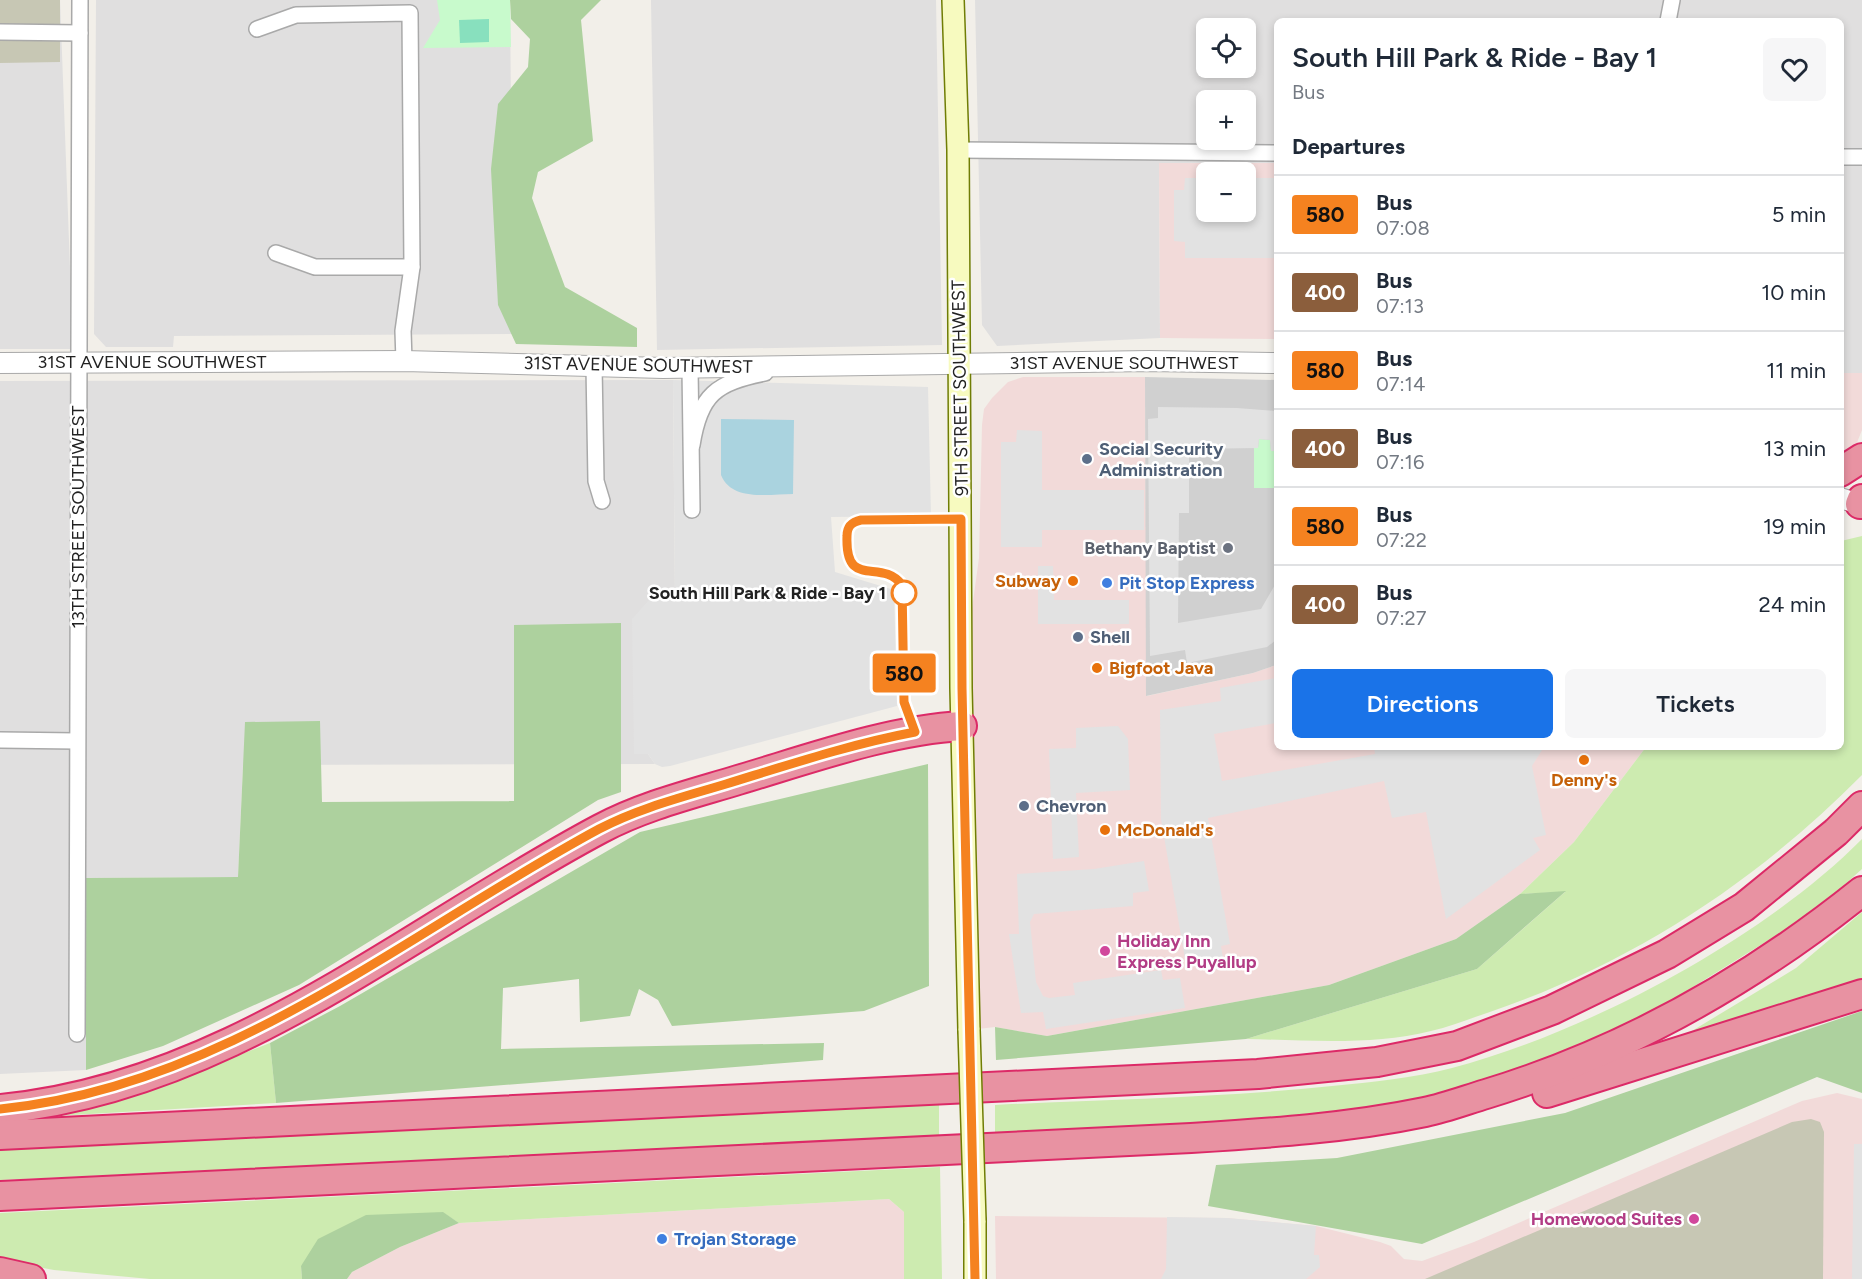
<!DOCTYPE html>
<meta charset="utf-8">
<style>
body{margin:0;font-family:Figtree,sans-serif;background:#f6f6f7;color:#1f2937;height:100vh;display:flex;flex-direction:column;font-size:22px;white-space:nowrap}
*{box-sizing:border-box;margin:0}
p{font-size:20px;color:#747a83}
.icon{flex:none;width:33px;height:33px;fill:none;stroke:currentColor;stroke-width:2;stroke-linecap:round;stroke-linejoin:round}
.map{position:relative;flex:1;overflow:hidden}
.panel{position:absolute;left:1274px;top:18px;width:570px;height:732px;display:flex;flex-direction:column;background:#fff;border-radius:9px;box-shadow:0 3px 9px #0003}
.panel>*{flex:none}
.badge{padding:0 12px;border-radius:4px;font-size:21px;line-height:39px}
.fabs{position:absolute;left:1196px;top:18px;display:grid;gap:12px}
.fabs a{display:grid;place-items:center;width:60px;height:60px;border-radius:9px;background:#fff;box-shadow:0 3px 9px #0003;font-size:30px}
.map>.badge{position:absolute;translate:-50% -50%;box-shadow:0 0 0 3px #fff}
h2{padding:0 18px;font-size:22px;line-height:54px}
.round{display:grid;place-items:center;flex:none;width:63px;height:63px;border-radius:9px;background:#f6f6f7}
.head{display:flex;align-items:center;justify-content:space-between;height:102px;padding:0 18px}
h1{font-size:28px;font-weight:600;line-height:45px}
.cta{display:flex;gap:12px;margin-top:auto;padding:12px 18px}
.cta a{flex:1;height:69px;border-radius:9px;background:#1a73e8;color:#fff;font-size:24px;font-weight:600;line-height:69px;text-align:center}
.cta a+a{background:#f6f6f7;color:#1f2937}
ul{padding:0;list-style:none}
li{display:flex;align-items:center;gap:18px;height:78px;padding:0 18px;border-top:2px solid #e0e1e3}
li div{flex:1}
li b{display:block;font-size:22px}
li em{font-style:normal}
li .badge{min-width:66px;font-weight:700;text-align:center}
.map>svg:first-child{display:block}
.residential{fill:#e0dfdf;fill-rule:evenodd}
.commercial{fill:#f2dad9;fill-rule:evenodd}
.religious{fill:#d0d0d0}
.construction{fill:#c7c7b4}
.grass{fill:#cdebb0}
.forest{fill:#add19e}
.park{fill:#c8facc}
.pitch{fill:#88e0be}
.parking{fill:#e2e2e2}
.water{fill:#aad3df}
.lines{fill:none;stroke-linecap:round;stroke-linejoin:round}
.minor-casing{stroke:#a9a9a9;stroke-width:18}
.tertiary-casing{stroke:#a9a9a9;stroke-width:22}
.secondary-casing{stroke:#707d05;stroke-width:24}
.motorway-casing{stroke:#dc2a67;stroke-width:32}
.minor{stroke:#fff;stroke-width:15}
.tertiary{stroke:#fff;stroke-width:20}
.secondary{stroke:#f7fabf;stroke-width:21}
.motorway{stroke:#e892a2;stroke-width:28}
.secondary-bridge-casing{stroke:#707d05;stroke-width:24;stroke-linecap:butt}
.secondary-bridge{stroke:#f7fabf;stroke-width:21}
.line-casing{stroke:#fff;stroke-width:14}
.line{stroke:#f58220;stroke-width:9}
.service-dot{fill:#5c6f8a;stroke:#fff;stroke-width:2}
.worship-dot{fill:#6b7280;stroke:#fff;stroke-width:2}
.food-dot{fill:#e8710a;stroke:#fff;stroke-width:2}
.shop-dot{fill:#3f7fe0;stroke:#fff;stroke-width:2}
.stop-dot{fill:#fff;stroke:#f58220;stroke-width:3}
.hotel-dot{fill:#d1479c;stroke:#fff;stroke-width:2}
.labels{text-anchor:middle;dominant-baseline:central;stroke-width:5;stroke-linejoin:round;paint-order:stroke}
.street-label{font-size:18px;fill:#222;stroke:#fff}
.service-label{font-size:18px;font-weight:bold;fill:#4e5e75;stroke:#fff;text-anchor:start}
.worship-label{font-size:18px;font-weight:bold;fill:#5b616d;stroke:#fff;text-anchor:end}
.food-label{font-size:18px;font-weight:bold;fill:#c56008;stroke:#fff;text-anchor:start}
.shop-label{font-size:18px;font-weight:bold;fill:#366cbe;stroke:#fff;text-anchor:start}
.stop-label{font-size:18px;font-weight:bold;fill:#222;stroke:#fff;text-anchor:end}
.hotel-label{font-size:18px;font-weight:bold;fill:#b23c85;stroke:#fff;text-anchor:start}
</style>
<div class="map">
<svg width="1862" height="1279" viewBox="0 0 1862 1279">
<rect width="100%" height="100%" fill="#f2efe9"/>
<g class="residential">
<path d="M 0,0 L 60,0 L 73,349 L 0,349 Z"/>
<path d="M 96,0 L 510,0 L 513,334 L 174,336 L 173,347 L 106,347 L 94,334 Z"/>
<path d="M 651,0 L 936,0 L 942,345 L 657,350 Z"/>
<path d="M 975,0 L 1862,0 L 1862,373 L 1841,373 L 1840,21 L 1276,21 L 1276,163 L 1159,163 L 1160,338 L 997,346 L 982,325 ZM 1206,28 L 1245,28 L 1245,68 L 1206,68 ZM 1206,100 L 1245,100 L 1245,140 L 1206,140 Z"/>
<path d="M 673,380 L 675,599 L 634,754 L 648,754 L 655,764 L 243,765 L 238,877 L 86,878 L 86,1070 L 0,1074 L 0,381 Z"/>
</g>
<g class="commercial">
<path d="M 1159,163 L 1276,163 L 1276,339 L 1160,338 ZM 1206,172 L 1245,172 L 1245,212 L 1206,212 Z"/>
<path d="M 1841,373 L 1862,373 L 1862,430 L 1854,450 L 1841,459 Z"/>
<path d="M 1023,377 L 1145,377 L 1147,696 L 1253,673 L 1276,665 L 1276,747 L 1646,747 L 1574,842 L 1520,894 L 1456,939 L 1329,985 L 1047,1036 L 995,1027 L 969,1030 L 961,688 L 979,558 L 982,425 L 984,409 L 992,398 L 1008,382 Z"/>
<path d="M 1837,1093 L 1862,1099 L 1862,1279 L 996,1279 L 995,1216 L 1226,1218 L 1316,1226 L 1380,1242 L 1391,1246 L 1404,1259 L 1422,1261 L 1474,1242 L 1802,1101 Z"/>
<path d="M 889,1199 L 904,1212 L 904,1279 L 347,1279 L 352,1272 L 400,1247 L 459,1223 Z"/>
</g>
<path class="religious" d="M 1145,377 L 1276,380 L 1276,665 L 1253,673 L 1146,696 Z"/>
<g class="construction">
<path d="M 0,0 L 60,0 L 60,62 L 0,63 Z"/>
<path d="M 1811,1119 L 1820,1122 L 1824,1132 L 1823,1279 L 1425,1279 L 1792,1122 Z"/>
</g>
<g class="grass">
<path d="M 1862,536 L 1862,775 C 1755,883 1631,964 1487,1013 C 1468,1019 1450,1027 1431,1031 C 1371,1046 1306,1040 1246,1039 L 1477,969 L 1565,892 L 1520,894 L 1574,842 L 1646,747 L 1840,747 L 1841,541 Z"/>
<path d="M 1862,839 L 1862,869 L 1814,912 L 1638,1021 L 1557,1057 L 1475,1086 L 1376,1108 L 1314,1117 L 995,1135 L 995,1105 C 1107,1099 1220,1098 1332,1086 C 1372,1082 1414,1078 1452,1068 C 1588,1032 1763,939 1862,839 Z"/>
<path d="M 1862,912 L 1862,979 L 1672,1043 L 1796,968 Z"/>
<path d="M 270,1043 L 276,1103 L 4,1119 L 192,1073 Z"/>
<path d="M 939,1105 L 939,1138 L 0,1180 L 0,1150 Z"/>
<path d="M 940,1167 L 942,1279 L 904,1279 L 904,1212 L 889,1199 L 459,1223 L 442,1212 L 301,1266 L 302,1279 L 150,1279 L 54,1270 L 0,1260 L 0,1213 Z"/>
</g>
<g class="forest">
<path d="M 510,0 L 601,0 L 581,20 L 593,141 L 538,172 L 532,198 L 565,287 L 637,328 L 637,347 L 516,344 L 498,305 L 491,169 L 498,104 L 528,67 L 530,39 L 511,19 Z"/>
<path d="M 621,623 L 621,792 L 598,800 L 299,985 L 163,1046 L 86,1070 L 86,878 L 238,877 L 245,722 L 320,721 L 322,802 L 514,801 L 514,625 Z"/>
<path d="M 928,764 L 929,986 L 864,1011 L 672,1026 L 658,1000 L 639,989 L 630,1016 L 580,1022 L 579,979 L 503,988 L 501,1049 L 824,1043 L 823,1060 L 276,1103 L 270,1043 L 340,1006 L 640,832 Z"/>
<path d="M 1566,891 L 1477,969 L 1246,1039 L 996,1060 L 995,1027 L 1047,1036 L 1329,985 L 1456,939 L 1520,894 Z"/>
<path d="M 1862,1011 L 1862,1093 L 1817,1077 L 1422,1244 L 1208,1206 L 1216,1165 L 1337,1158 L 1565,1113 Z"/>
<path d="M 443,1212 L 459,1223 L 400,1247 L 352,1272 L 347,1279 L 302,1279 L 301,1266 L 318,1239 L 366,1215 Z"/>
</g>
<g class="park">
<path d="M 437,0 L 510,0 L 511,47 L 423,48 L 440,20 Z"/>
<path d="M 1259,439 L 1270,440 L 1271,450 L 1276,451 L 1276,488 L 1254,488 L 1254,448 L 1258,448 Z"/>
</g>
<path class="pitch" d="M 489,19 L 489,42 L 460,43 L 459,20 Z"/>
<g class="parking">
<path d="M 1185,178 L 1206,178 L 1206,212 L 1245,212 L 1245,178 L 1276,178 L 1276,258 L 1185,258 L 1185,242 L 1174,241 L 1174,190 L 1184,190 Z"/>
<path d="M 673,380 L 928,387 L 931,516 L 831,517 L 835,572 L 894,590 L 897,706 L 670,766 L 662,767 L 655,764 L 648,754 L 634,754 L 632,619 L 651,598 L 675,599 Z"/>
<path d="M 1158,407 L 1237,408 L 1276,411 L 1276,451 L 1271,451 L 1270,440 L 1259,439 L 1258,448 L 1189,449 L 1189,513 L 1179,513 L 1178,623 L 1261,609 L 1276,583 L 1276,640 L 1267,647 L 1187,663 L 1185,650 L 1150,656 L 1148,419 L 1158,418 Z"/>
<path d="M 1017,430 L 1042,431 L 1042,490 L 1144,490 L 1144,530 L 1042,530 L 1042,547 L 1001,547 L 1001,442 L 1016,442 Z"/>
<path d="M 1038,566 L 1053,566 L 1054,600 L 1129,600 L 1129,624 L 1038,624 Z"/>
<path d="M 1276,678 L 1276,723 L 1214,734 L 1222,781 L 1375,754 L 1374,747 L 1544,747 L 1532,766 L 1546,835 L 1533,838 L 1540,850 L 1446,919 L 1426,812 L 1392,818 L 1384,781 L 1208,818 L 1230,944 L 1221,946 L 1223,958 L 1186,965 L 1161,819 L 1160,710 L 1221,701 L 1220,688 Z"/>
<path d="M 1118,726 L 1128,739 L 1130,790 L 1076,793 L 1079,857 L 1053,859 L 1049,749 L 1076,748 L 1076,728 Z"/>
<path d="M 1144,861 L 1149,891 L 1133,893 L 1133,906 L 1034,914 L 1030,922 L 1036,982 L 1043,996 L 1049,998 L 1075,995 L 1073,983 L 1161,970 L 1163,980 L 1180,978 L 1185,1008 L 1046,1029 L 1043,1012 L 1021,1013 L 1009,934 L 1019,934 L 1017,874 L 1094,869 Z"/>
<path d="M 1854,1144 L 1862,1144 L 1862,1279 L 1852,1279 Z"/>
<path d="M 1167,1217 L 1227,1218 L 1316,1226 L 1314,1255 L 1319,1255 L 1320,1267 L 1306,1279 L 1161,1279 L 1166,1269 Z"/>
</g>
<path class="water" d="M 721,419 L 794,420 L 793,494 C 770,494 732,502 721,475 Z"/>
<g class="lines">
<defs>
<g id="minor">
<path d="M 1668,21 L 1672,0"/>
<path d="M 257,29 L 296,15 L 410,13 L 412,267 L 403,331 L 404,361"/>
<path d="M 0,32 L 80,33"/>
<path d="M 958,150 L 1276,153"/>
<path d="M 1840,157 L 1862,157"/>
<path d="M 276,253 L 315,267 L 412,267"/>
<path d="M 594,366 L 596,481 L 602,501"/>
<path d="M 690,368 L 692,510"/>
<path d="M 692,445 C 700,394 716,383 765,373"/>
<path d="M 0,740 L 76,741"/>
<path d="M 77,1034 L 80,0"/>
</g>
<g id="tertiary">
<path d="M 0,363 L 404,361 L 663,368 L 1149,361 L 1276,363"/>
<path d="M 1840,498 L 1860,504"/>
</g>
<g id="secondary">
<path d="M 953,0 L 958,150 L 961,688 L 969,1030"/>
<path d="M 975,1221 L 975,1279"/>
</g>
<g id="motorway">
<path d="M 1840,472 L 1862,458"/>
<path d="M 1860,504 L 1862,499"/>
<path d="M 1547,1093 L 1862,994"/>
<path d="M 0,1109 C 227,1088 406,932 600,829 C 643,806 692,794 738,780 C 809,759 889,730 962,726"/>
<path d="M 0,1135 L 1258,1074 L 1377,1062 L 1457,1046 L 1552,1010 L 1667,954 L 1744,907 L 1836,832 L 1862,806"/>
<path d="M 0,1196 L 1191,1138 C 1270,1133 1348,1128 1425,1112 C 1445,1108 1466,1100 1486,1094 C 1624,1052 1750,981 1862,891"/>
<path d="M 0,1272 L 31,1279"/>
</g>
</defs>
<use href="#minor" class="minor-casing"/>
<use href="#tertiary" class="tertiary-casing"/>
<use href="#secondary" class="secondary-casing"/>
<use href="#motorway" class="motorway-casing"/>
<use href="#minor" class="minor"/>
<use href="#tertiary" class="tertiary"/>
<use href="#secondary" class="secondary"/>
<use href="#motorway" class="motorway"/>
<defs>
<path id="secondary-bridge" d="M 969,1030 L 975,1221"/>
</defs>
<use href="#secondary-bridge" class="secondary-bridge-casing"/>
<use href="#secondary-bridge" class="secondary-bridge"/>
</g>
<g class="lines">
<defs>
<path id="line" d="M 0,1109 C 226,1087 406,933 599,829 C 639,808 683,797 726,784 C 788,765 851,744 915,732 L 904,702 L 902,585 C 881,557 845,591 847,536 C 847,526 852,522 861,520 L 961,519 L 962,688 L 975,1279"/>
</defs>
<use href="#line" class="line-casing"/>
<use href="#line" class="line"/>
</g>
<g class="service-dot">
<circle cx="1087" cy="459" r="6"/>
<circle cx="1078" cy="637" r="6"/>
<circle cx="1024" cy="806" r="6"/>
</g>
<circle class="worship-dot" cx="1228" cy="548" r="6"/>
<g class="food-dot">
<circle cx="1073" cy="581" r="6"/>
<circle cx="1097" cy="668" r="6"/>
<circle cx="1584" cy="760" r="6"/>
<circle cx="1105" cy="830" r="6"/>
</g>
<g class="shop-dot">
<circle cx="1107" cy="583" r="6"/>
<circle cx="662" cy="1239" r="6"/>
</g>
<circle class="stop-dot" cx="904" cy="593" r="12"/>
<g class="hotel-dot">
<circle cx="1105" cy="951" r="6"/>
<circle cx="1694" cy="1219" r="6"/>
</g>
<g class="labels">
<g class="street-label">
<text x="152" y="362">31ST AVENUE SOUTHWEST</text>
<text x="1124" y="363">31ST AVENUE SOUTHWEST</text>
<text transform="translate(638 365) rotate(1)">31ST AVENUE SOUTHWEST</text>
<text transform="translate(960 388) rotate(-91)">9TH STREET SOUTHWEST</text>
<text transform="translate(78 517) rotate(-90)">13TH STREET SOUTHWEST</text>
</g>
<g class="service-label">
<text x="1099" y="449">Social Security<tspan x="1099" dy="21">Administration</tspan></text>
<text x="1090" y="637">Shell</text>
<text x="1036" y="806">Chevron</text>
</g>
<g class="worship-label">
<text x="1216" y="548">Bethany Baptist</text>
</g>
<g class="food-label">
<text x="1061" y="581" text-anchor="end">Subway</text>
<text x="1109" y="668">Bigfoot Java</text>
<text x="1584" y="780" text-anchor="middle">Denny's</text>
<text x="1117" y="830">McDonald's</text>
</g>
<g class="shop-label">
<text x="1119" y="583">Pit Stop Express</text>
<text x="674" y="1239">Trojan Storage</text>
</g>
<g class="stop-label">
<text x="886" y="593">South Hill Park &amp; Ride - Bay 1</text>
</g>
<g class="hotel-label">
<text x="1117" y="941">Holiday Inn<tspan x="1117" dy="21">Express Puyallup</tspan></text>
<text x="1682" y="1219" text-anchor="end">Homewood Suites</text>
</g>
</g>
</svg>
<div class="fabs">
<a><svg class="icon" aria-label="locate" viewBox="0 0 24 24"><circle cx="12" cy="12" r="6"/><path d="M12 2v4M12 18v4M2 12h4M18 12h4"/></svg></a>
<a>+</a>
<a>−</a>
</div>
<b class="badge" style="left:904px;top:673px;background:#f58220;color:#111">580</b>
<section class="panel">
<div class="head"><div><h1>South Hill Park &amp; Ride - Bay 1</h1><p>Bus</p></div><a class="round"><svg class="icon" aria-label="heart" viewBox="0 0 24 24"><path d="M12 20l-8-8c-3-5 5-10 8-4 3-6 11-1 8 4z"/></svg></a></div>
<h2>Departures</h2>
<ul>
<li><span class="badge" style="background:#f58220;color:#111">580</span><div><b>Bus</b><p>07:08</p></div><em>5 min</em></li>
<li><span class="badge" style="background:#8b5e3c;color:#fff">400</span><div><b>Bus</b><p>07:13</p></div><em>10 min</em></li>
<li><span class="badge" style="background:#f58220;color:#111">580</span><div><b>Bus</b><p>07:14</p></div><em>11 min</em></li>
<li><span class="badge" style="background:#8b5e3c;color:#fff">400</span><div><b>Bus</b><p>07:16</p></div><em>13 min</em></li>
<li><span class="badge" style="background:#f58220;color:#111">580</span><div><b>Bus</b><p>07:22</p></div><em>19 min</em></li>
<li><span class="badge" style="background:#8b5e3c;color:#fff">400</span><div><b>Bus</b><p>07:27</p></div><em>24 min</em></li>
</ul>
<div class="cta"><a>Directions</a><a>Tickets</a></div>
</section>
</div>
